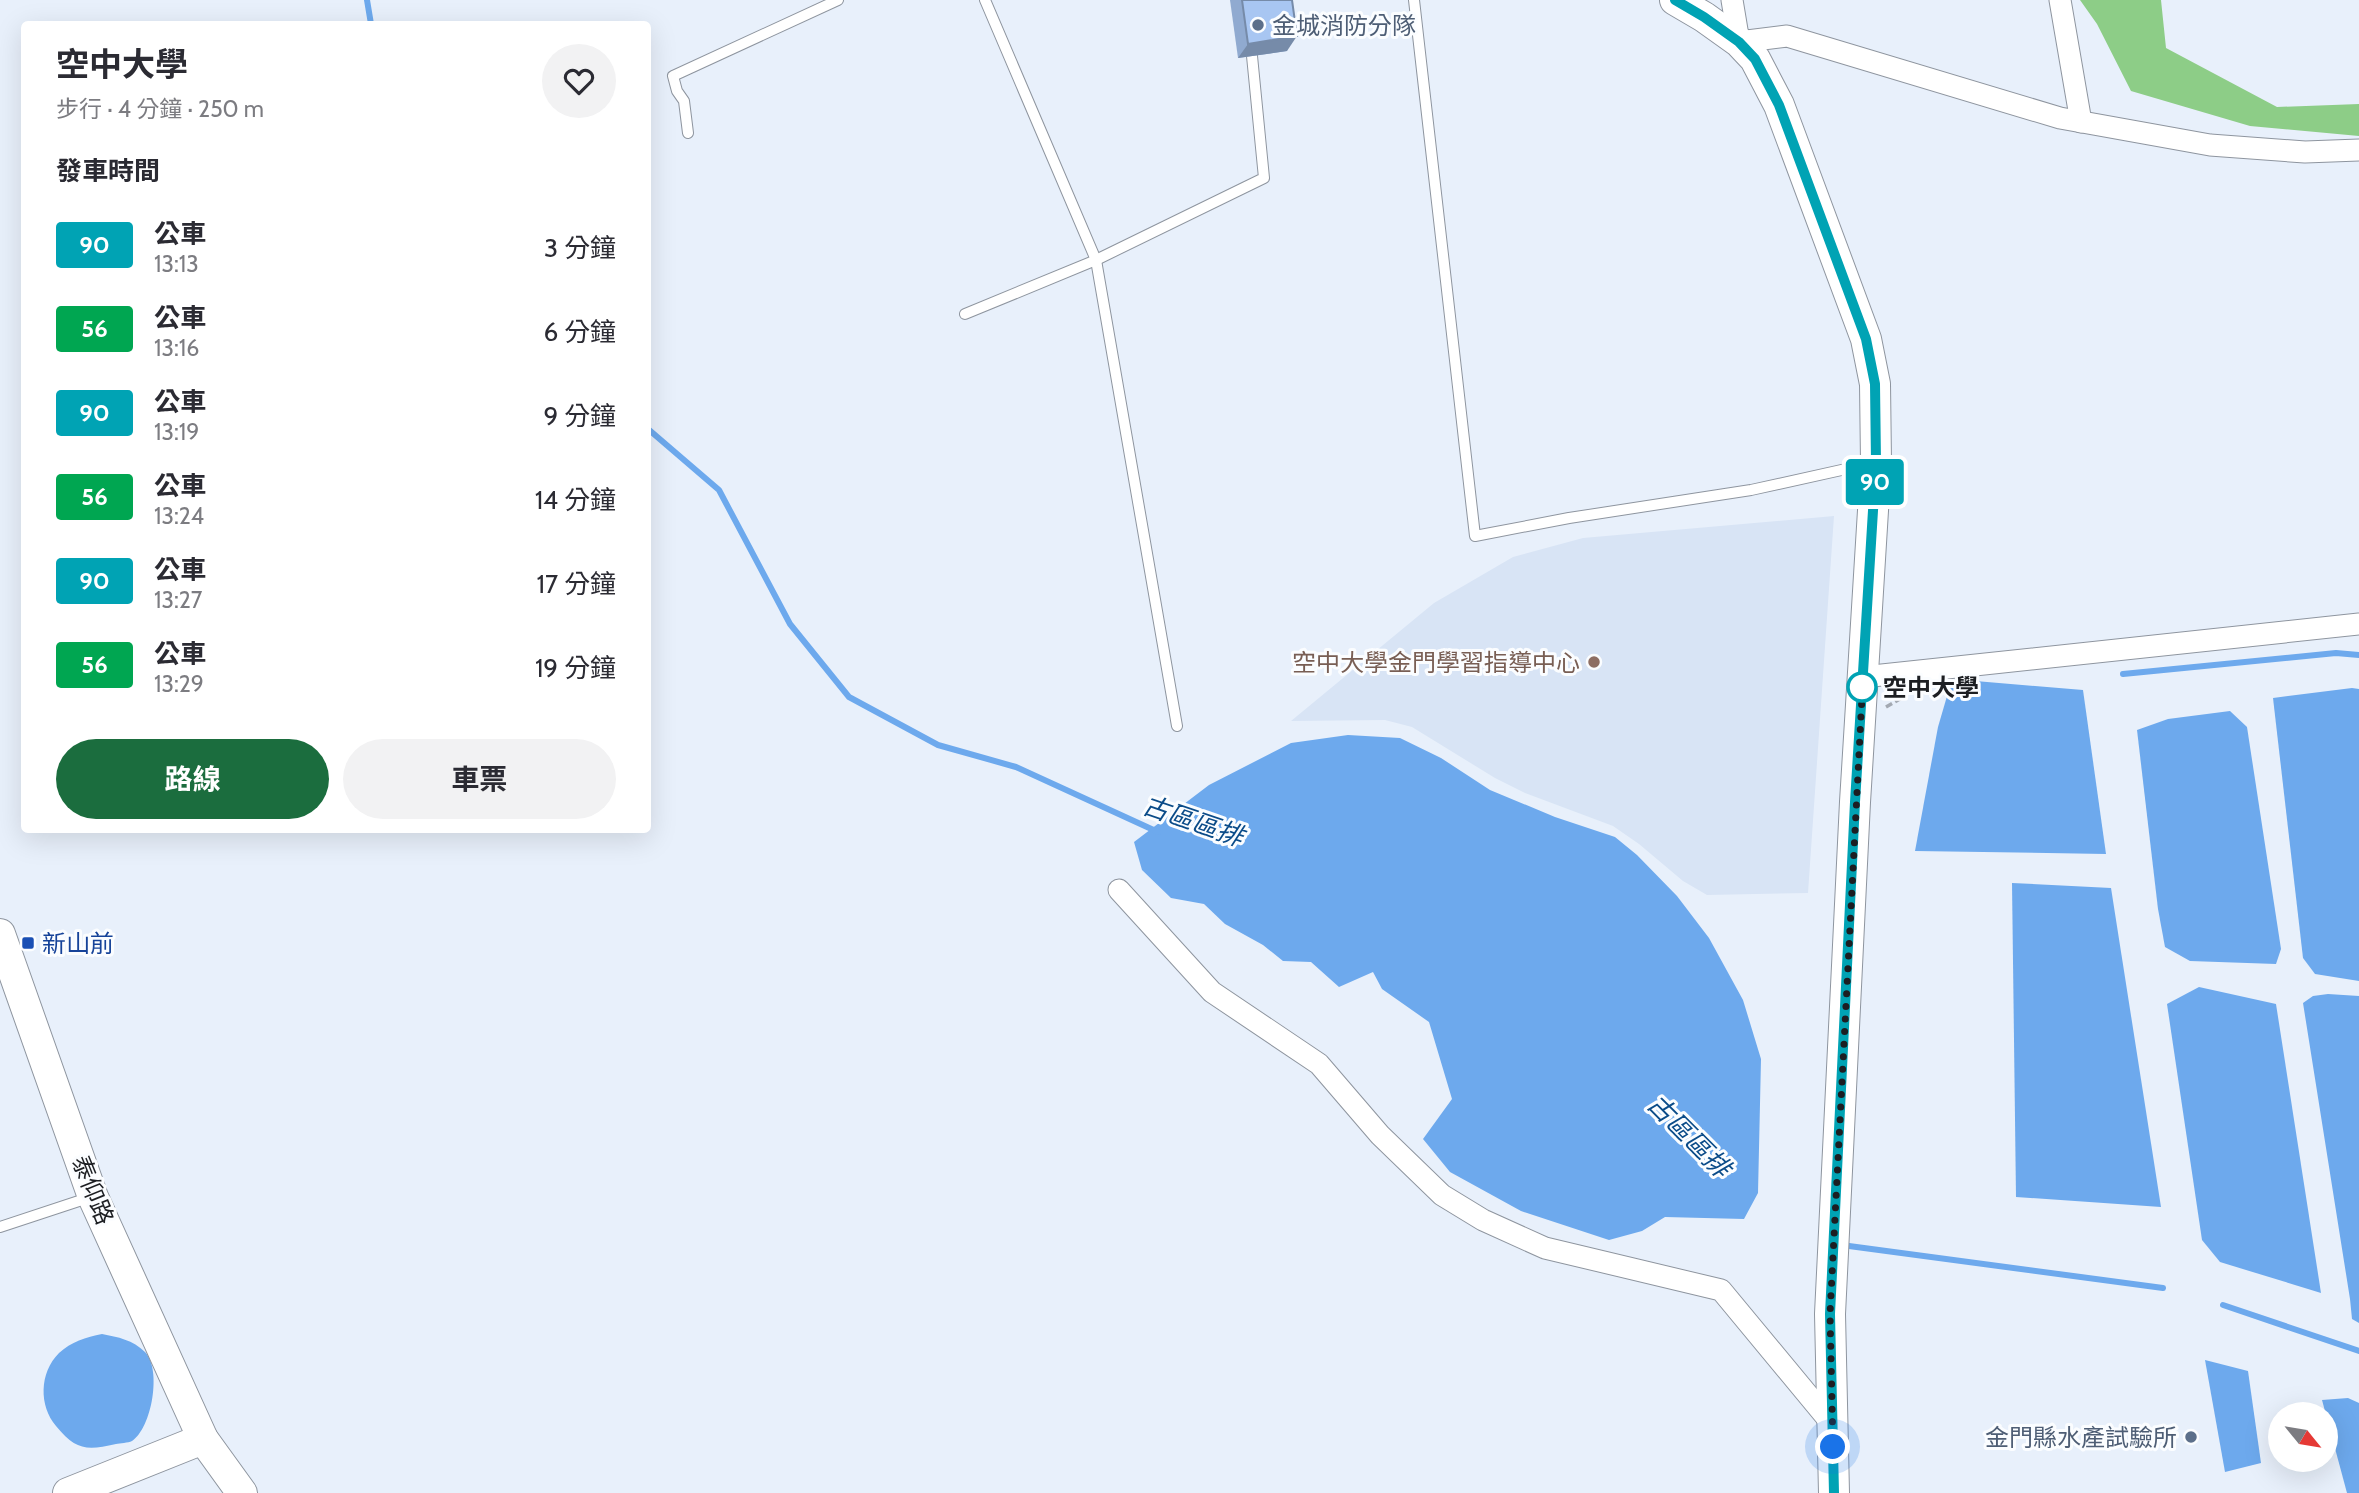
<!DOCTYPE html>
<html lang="zh-TW">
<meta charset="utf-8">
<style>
body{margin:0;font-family:Cabin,"Noto Sans TC",sans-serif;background:#f2f2f3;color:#2b2b33;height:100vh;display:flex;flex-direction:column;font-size:26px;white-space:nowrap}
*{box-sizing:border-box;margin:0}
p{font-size:23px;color:#7c7c81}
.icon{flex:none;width:38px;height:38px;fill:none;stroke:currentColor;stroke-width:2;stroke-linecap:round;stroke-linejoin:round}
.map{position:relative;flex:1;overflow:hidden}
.details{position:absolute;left:21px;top:21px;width:630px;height:812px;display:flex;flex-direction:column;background:#fff;border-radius:7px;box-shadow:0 7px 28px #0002}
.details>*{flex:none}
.badge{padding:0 14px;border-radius:5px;font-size:24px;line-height:46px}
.needle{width:46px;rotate:120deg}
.controls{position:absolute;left:2268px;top:1402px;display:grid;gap:14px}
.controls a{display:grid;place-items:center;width:70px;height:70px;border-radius:50%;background:#fff;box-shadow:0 7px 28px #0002;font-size:35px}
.you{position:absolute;width:35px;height:35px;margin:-18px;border:5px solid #fff;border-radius:50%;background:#1a73e8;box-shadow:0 0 0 10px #1a73e833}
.map>.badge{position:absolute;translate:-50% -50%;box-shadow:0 0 0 4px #fff}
h2{padding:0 35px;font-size:26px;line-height:63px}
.round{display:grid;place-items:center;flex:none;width:74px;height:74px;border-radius:37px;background:#f2f2f3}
.overview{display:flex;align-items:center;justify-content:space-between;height:119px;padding:0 35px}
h1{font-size:33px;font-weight:700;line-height:52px}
.button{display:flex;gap:14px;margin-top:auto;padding:14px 35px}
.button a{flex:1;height:80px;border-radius:42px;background:#1b6d3e;color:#fff;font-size:28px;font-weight:700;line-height:80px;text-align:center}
.button a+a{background:#f2f2f3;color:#2b2b33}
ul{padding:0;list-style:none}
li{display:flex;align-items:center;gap:21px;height:84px;padding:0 35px}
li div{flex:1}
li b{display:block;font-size:26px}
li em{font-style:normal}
li .badge{min-width:77px;font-weight:700;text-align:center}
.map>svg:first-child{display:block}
.built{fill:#d8e4f5}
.forest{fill:#8dcd87}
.water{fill:#6da9ed}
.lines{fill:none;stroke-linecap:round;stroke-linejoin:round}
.stream{stroke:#6da9ed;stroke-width:6}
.service-casing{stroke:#8e959f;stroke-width:12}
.minor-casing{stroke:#8e959f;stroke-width:23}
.secondary-casing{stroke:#8e959f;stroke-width:32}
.path{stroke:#a3a9b2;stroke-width:3.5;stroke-dasharray:7 3.5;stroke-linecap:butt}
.service{stroke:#fff;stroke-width:10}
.minor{stroke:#fff;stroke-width:21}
.secondary{stroke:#fff;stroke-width:30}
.wall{fill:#90aad0}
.shaded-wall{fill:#768ba9}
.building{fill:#a8c6f2;stroke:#768ba9;stroke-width:2}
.line-casing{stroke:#fff;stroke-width:16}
.line{stroke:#00a3b4;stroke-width:10}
.walk{stroke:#1c1e22;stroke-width:7;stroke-dasharray:0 12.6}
.service-dot{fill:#5c6f8a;stroke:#fbfdff;stroke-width:2.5}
.education-dot{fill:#8d6e63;stroke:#fbfdff;stroke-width:2.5}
.stop-dot{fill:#fff;stroke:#00a3b4;stroke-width:3.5}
.transit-dot{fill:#1a4fb4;stroke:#fbfdff;stroke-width:2.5}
.labels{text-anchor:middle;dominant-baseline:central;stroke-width:6;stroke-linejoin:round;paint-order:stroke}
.service-label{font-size:24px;fill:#4e5e75;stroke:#fbfdff;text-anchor:start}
.education-label{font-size:24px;fill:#785e54;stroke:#fbfdff;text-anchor:end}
.stop-label{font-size:24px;font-weight:bold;fill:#1c1e22;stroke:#fbfdff;text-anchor:start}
.transit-label{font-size:24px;fill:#164399;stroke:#fbfdff;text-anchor:start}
.street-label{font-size:24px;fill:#1c1e22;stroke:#fbfdff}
.water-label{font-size:26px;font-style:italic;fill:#0b4c89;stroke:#fbfdff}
</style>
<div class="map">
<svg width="2359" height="1493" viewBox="0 0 2359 1493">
<rect width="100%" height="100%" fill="#e8f0fb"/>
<path class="built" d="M 1834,516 L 1808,893 L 1707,895 L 1683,881 L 1639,844 L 1613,826 L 1525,793 L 1495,778 L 1412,727 L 1385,720 L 1291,721 L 1434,603 L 1513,557 L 1583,538 Z"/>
<path class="forest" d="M 2080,0 L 2161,0 L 2166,48 L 2277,107 L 2359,104 L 2359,136 L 2250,126 L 2131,91 L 2097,24 Z"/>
<g class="water">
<path d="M 1952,679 L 2083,690 L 2106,854 L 1915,851 L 1938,727 Z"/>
<path d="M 2352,688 L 2359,689 L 2359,981 L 2315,974 L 2303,958 L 2273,698 Z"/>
<path d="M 2230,711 L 2247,727 L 2281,949 L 2276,964 L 2190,961 L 2165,947 L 2158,909 L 2137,730 L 2168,719 Z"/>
<path d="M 1348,735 L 1400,738 L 1441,758 L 1490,790 L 1555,817 L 1615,837 L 1637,855 L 1677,896 L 1709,938 L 1743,1000 L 1761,1059 L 1758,1193 L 1744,1219 L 1665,1217 L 1642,1231 L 1609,1240 L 1521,1211 L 1450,1172 L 1423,1139 L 1452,1099 L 1429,1022 L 1382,989 L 1373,972 L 1339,987 L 1311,962 L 1283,961 L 1263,945 L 1225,924 L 1204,904 L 1171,898 L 1142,870 L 1134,842 L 1209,785 L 1291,743 Z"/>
<path d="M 2012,883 L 2111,888 L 2161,1207 L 2016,1197 Z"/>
<path d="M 2199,987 L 2276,1004 L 2321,1293 L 2220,1262 L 2202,1240 L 2167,1004 Z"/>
<path d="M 2328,994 L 2359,996 L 2359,1323 L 2352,1319 L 2350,1299 L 2303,1003 L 2313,996 Z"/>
<path d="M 102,1334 C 118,1337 133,1340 145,1352 C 162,1369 152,1428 132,1441 C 128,1443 120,1443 116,1444 C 86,1451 76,1450 56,1426 C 39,1406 39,1373 59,1353 C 71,1342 86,1337 102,1334 Z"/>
<path d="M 2205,1360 L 2248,1371 L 2261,1463 L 2225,1472 Z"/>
<path d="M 2348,1398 L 2359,1403 L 2359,1493 L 2347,1493 L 2322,1400 Z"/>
</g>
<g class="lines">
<g class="stream">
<path d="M 367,0 L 371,24"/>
<path d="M 648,429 L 719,490 L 790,624 L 849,697 L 938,745 L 1016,767 L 1158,832"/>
<path d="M 2123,674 L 2336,653 L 2359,655"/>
<path d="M 1849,1246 L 2163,1288"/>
<path d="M 2223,1305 L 2359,1351"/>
</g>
<defs>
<g id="service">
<path d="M 985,0 L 1096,260 L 1177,726"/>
<path d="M 1414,0 L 1475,536 L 1569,518 L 1751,490 L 1873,463"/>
<path d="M 688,133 L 684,101 L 677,91 L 673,76 L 838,0"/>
<path d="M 965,314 L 1096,260 L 1264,178 L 1252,56"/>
<path d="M 0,1227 L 91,1197"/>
</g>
<g id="minor">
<path d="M 1732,0 L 1739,42 L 1787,36 L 2060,118 L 2210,145 L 2305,152 L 2359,150"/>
<path d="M 2060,0 L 2081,122"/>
<path d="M 1863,677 L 2359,624"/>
<path d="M 1119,890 L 1212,992 L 1319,1064 L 1380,1135 L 1442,1195 L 1483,1220 L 1545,1248 L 1721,1290 L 1832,1424"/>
</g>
<g id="secondary">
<path d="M 1675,0 L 1704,17 L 1739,42 L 1755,59 L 1779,105 L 1866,339 L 1875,384 L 1876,462 L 1855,802 L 1830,1314 L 1834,1493"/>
<path d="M 0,934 L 93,1197 L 203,1439 L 242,1493"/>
<path d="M 68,1493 L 203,1439"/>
</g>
</defs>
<use href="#service" class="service-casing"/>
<use href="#minor" class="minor-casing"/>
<use href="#secondary" class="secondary-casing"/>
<path class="path" d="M 1886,707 L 1907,695"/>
<use href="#service" class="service"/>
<use href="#minor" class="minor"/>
<use href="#secondary" class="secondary"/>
</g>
<path class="wall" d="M 1230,0 L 1292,0 L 1287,51 L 1238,58 Z"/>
<path class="shaded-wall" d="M 1297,36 L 1287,51 L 1238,58 L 1248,44 Z"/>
<path class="building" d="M 1242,0 L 1292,0 L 1297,36 L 1248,44 Z"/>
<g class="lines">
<defs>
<path id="line" d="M 1675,0 L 1704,17 L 1739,42 L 1755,59 L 1779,105 L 1866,339 L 1875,384 L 1876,462 L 1855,802 L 1830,1314 L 1834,1493"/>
</defs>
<use href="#line" class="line-casing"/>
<use href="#line" class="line"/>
<path class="walk" d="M 1833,1447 L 1830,1314 L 1863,677 L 1862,687"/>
</g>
<g class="service-dot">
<circle cx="1258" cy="25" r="7"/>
<circle cx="2191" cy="1437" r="7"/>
</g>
<circle class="education-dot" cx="1594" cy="662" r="7"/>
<circle class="stop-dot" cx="1862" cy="687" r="14"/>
<rect class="transit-dot" x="21" y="936" width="14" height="14" rx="3.5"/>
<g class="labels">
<g class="service-label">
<text x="1272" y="25">金城消防分隊</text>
<text x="2177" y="1437" text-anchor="end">金門縣水產試驗所</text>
</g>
<g class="education-label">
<text x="1580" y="662">空中大學金門學習指導中心</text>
</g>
<g class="stop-label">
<text x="1883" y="687">空中大學</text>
</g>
<g class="transit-label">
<text x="42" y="943">新山前</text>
</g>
<g class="street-label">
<text transform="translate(93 1190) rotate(68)">泰仰路</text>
</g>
<g class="water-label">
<text transform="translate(1193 821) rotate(19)">古區區排</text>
<text transform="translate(1689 1136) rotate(45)">古區區排</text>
</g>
</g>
</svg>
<div class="controls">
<a><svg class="needle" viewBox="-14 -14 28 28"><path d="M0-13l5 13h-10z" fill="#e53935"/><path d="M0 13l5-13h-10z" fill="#7c7c81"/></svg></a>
</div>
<div class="you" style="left:1833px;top:1447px"></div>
<b class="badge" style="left:1875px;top:482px;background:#00a3b4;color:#fff">90</b>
<section class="details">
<div class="overview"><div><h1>空中大學</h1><p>步行 · 4 分鐘 · 250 m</p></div><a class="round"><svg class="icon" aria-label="heart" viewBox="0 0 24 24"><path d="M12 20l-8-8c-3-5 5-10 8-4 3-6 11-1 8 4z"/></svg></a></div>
<h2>發車時間</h2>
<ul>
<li><span class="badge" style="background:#00a3b4;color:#fff">90</span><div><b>公車</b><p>13:13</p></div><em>3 分鐘</em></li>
<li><span class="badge" style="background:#00a651;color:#fff">56</span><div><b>公車</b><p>13:16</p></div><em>6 分鐘</em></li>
<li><span class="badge" style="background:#00a3b4;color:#fff">90</span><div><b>公車</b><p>13:19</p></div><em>9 分鐘</em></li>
<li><span class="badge" style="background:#00a651;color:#fff">56</span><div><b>公車</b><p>13:24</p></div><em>14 分鐘</em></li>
<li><span class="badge" style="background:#00a3b4;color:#fff">90</span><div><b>公車</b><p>13:27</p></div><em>17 分鐘</em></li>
<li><span class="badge" style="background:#00a651;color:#fff">56</span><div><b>公車</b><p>13:29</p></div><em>19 分鐘</em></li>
</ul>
<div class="button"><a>路線</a><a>車票</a></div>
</section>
</div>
